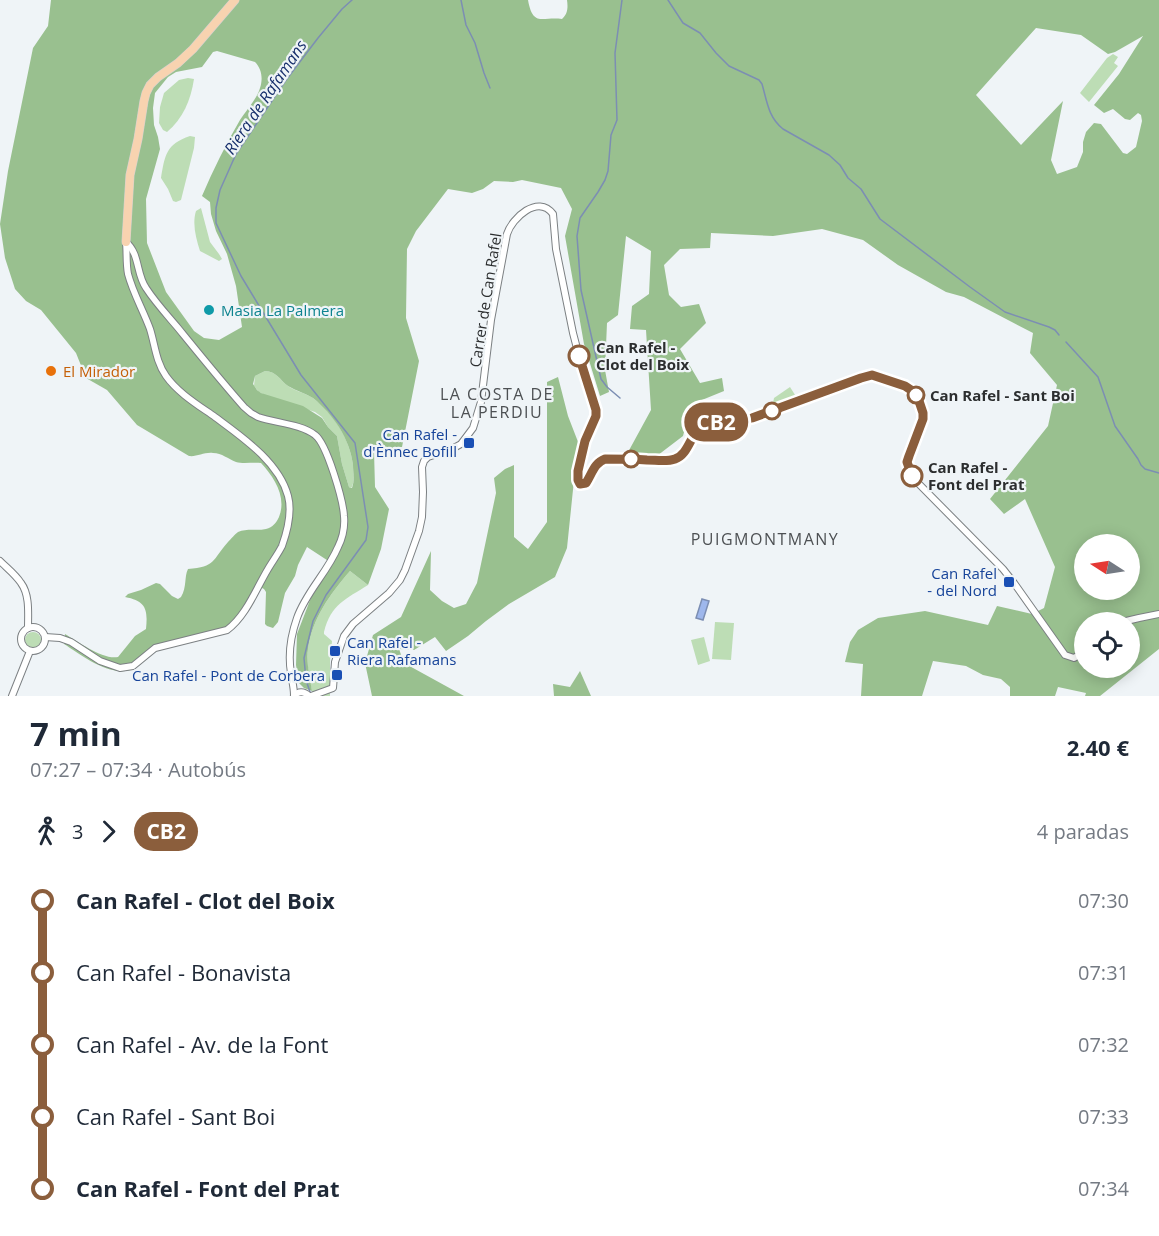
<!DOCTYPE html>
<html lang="es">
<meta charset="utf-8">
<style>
body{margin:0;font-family:"Open Sans",sans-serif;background:#f6f6f7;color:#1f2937;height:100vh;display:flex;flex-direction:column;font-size:22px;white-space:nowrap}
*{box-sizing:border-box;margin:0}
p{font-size:20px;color:#747a83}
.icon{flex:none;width:33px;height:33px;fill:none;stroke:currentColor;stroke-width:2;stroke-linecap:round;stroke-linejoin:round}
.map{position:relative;height:696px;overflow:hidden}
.side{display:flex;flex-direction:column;background:#fff;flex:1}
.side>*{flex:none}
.badge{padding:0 12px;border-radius:20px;font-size:21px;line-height:39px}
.needle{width:39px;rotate:282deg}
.controls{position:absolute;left:1074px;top:534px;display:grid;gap:12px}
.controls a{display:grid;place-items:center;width:66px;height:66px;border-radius:50%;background:#fff;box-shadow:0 3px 15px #0003;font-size:30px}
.map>.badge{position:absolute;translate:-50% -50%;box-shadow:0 0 0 3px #fff}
.legs{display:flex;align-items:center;gap:9px;height:66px;padding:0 30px;font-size:20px}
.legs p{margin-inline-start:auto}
.headline{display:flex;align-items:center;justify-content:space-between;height:102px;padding:0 30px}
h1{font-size:33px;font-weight:700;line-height:45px}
ul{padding:0 30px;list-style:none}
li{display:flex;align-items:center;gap:21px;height:72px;font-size:22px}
li i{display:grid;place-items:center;width:9px;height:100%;margin:0 8px;background:currentColor}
li i::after{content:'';width:15px;height:15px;margin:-8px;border:4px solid;border-radius:50%;background:#fff}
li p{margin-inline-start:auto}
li:first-child i{background:linear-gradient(#0000 50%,currentColor 0)}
li:last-child i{background:linear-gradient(currentColor 50%,#0000 0)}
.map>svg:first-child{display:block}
.green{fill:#bdddb5}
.forest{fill:#99c08f;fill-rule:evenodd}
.water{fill:#9eb7ec;stroke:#7c8eb3;stroke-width:1.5}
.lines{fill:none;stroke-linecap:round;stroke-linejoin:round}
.stream{stroke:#7c8eb3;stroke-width:1.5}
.minor-casing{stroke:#7c8083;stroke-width:8}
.major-casing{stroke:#d1d1d1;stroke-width:9}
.minor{stroke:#fff;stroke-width:6}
.major{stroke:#f8d3b0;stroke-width:8}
.line-1-casing{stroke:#fff;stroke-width:14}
.line-1{stroke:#8b5e3c;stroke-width:9}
.culture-dot{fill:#0f9aa8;stroke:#eff4f7;stroke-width:2}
.stop-1-dot{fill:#fff;stroke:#8b5e3c;stroke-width:3}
.food-dot{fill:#e8710a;stroke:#eff4f7;stroke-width:2}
.transit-dot{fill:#1a4fb4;stroke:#eff4f7;stroke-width:2}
.labels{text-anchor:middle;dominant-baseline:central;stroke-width:4.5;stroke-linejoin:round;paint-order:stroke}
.street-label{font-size:15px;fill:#2c2e2f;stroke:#eff4f7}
.culture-label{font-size:15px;fill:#0d838f;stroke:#eff4f7;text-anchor:start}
.stop-label{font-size:15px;font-weight:bold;fill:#2c2e2f;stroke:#eff4f7;text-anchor:start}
.food-label{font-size:15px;fill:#c56008;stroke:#eff4f7;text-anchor:start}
.transit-label{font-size:15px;fill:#164399;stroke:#eff4f7;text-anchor:end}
.water-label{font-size:16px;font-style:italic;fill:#172f6c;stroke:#eff4f7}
.neighbourhood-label{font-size:16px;letter-spacing:1.5px;fill:#4d5053;stroke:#eff4f7}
</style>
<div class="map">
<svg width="1159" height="696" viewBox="0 0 1159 696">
<rect width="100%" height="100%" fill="#eff4f7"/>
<g class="green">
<path d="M 1113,54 L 1118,57 L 1114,63 L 1118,66 L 1089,102 L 1080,93 L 1107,58 Z"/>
<path d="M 188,78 L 194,79 C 191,99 183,119 167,132 L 163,130 L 159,123 L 160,107 L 164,93 L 179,80 Z"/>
<path d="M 190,136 L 195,137 L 194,148 L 181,200 L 176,202 L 173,201 L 168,189 L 161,178 C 165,155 166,144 190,136 Z"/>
<path d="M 201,208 L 210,242 L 219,254 L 222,259 L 219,261 L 200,251 C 196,238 192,224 196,211 Z"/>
<path d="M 265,371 C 276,371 280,380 288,386 C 295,391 305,393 313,398 C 333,413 350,439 353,465 C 353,473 355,479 352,487 L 350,489 L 349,487 L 342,464 L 337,436 L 328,427 L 322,417 L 315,412 L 267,396 L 259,392 L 254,386 L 255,376 Z"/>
<path d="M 790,387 L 797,398 L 781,404 L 774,405 L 773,403 L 774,398 Z"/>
<path d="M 350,571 L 368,585 C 346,599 331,604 324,632 L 324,634 L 332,641 L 330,661 L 330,696 L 313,696 C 310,681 306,664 308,649 C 312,619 330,594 350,571 Z"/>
<path d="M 715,622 L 734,623 L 731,660 L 712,659 Z"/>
<circle cx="33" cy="640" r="8"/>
<path d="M 704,637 L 710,661 L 698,665 L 691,640 Z"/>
</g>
<g class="forest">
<path d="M 51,0 L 528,0 C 533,28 543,16 562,19 C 568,14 568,7 567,0 L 1159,0 L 1159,649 L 1100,696 L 1085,696 L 1086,693 L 1058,687 L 1055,696 L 1010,696 L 1010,687 L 1001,679 L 983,675 L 966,666 L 933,661 L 922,696 L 861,696 L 863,664 L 845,662 L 850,642 L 858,630 L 878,618 L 925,611 L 988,625 L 997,606 L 1032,614 L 1044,608 L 1055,567 L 1025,499 L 1004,514 L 990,499 L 1048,426 L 1057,385 L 1030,353 L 1033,333 L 964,297 L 946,292 L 898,265 L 863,240 L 822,229 L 773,236 L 711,233 L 710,248 L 680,249 L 664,265 L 669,295 L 681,307 L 699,304 L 706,323 L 680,349 L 700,383 L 722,378 L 724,391 L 697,402 L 688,417 L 683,436 L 645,465 L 621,465 L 651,410 L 646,330 L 630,329 L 632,306 L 649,294 L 651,251 L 626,236 L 618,315 L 607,323 L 605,370 L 609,392 L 600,396 L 584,344 L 565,236 L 572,209 L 561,188 L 522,180 L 513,182 L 494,181 L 483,189 L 472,193 L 448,189 L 416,231 L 407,249 L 406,318 L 419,361 L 402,447 L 374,451 L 375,487 L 389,509 L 381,549 L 368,585 L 350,571 C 330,594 312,619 308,649 C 306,662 310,678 312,691 L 304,688 L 299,683 L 296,665 L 297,634 L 312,595 L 333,564 L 307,547 L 298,565 L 295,576 L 285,593 L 278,622 L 273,628 L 267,626 L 265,624 L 266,592 L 264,589 L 260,587 L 227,632 C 205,638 180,641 159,650 C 150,654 145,662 137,667 C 114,681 83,656 64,644 L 65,634 C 79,642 103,660 118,657 L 135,636 L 146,629 C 148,609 146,601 125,597 L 128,594 L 141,590 L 156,583 L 160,584 L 172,596 L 178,599 L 181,597 C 187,587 184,577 188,569 C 216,567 212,560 228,542 C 231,539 235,534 238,532 C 247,528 257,531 266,529 C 273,527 276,523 279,517 C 287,497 274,477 261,463 C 253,462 243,464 236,462 C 228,459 222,453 213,453 C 204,452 197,457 189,456 L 137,425 L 107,390 L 86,378 L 76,353 L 41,310 L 26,301 L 15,289 L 5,258 L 0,224 L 8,171 L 33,48 L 48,26 ZM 1036,28 L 1081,35 L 1108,54 L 1115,52 L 1143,36 L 1119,74 L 1094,105 L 1104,113 L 1113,109 L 1125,119 L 1130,120 L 1138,113 L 1141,115 L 1142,121 L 1136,147 L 1127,154 L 1123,153 L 1101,124 L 1094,123 L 1086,132 L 1083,142 L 1083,152 L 1077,167 L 1057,174 L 1051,160 L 1063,101 L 1021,145 L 976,95 ZM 217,51 L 255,62 C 262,69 263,79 260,88 C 258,97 246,111 240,120 C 226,144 213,170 202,196 L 210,202 L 211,214 L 216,231 L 227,254 L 236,286 L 242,327 L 219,340 L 204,338 L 194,331 L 166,292 L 147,243 L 146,199 L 160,149 L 158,137 L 154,125 L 153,108 L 155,93 L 168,77 L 176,72 L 202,67 L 213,52 ZM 265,371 C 276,371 280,380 288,386 C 296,391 305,393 313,398 C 333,414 350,439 353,465 C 353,473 355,479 352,488 L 350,488 L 349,487 L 342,464 L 337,436 L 328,427 L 322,418 L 303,406 L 261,393 L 257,390 L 253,384 L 255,376 ZM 1084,544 L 1130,544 L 1130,590 L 1084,590 ZM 1084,622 L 1130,622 L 1130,668 L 1084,668 Z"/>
<path d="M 558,377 L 568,416 L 580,447 L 574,480 L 567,548 L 555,577 L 509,604 L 486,621 L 468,636 L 446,651 L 435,637 L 414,650 L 399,649 L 404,663 L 464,696 L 372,696 L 365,663 L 373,635 L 401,617 L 431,551 L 430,590 L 442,601 L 454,608 L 466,604 L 477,583 L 496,493 L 494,478 L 505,469 L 514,465 L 514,537 L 528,549 L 547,522 L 547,382 Z"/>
<path d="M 580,671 L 591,696 L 554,696 L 553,684 L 570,687 Z"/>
</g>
<path class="water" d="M 702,599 L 709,601 L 703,620 L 696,618 Z"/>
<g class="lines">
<g class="stream">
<path d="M 461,0 L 466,25 L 475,43 L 484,73 L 490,88"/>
<path d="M 668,0 L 683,23 L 700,33 L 716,53 L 729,66 L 759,80 L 762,84 C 767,101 768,117 783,129 L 829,155 L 840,165 L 848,178 L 861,189 L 880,219 L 970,287 L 1005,312 L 1049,327 L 1055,330 L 1059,335"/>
<path d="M 1066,342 L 1098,377 L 1115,426 L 1138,459 L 1141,465 L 1145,469 L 1159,473"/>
<path d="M 620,398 L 607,387 L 601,379 L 581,290 L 577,236 L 580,218 L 598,192 L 605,180 L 608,171 L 611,135 L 617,120 L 615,53 L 622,0"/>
<path d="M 310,692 L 306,680 L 304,658 L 313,621 L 326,595 L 366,540 L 368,527 L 355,443 L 301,375 L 241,276 L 216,223 L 216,208 L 220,190 L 236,154 L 286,80 L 318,38 L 342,9 L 352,0"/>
</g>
<defs>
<g id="minor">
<path d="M 126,242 C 140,254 136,274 146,288 C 155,302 167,315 178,328 C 200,355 221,381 244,407 L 251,413 L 258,417 C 275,423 301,424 315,435 C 327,444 343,500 344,516 C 345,527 343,537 338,547 C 327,573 306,592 297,618 C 291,635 288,655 291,673 C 292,681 294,687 294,695"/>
<path d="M 0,561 C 7,568 16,575 21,583 C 30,595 28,614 28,628"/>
<path d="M 1122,622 L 1139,618 L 1159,614"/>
<circle cx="33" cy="639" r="12"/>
<path d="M 45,637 L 60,638 L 71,642 L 100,661 L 120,668 L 133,666 L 155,648 L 227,630 C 246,616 256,589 268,569 C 272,562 278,554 282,546 C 287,532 292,511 288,496 C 279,462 242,437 215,417 C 198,405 178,393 166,376 C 156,362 155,345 150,329 C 143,310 133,293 128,274 C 126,264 127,252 126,242"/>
<path d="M 12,696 L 30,651"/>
<path d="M 294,696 C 298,691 304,691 309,696"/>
<path d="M 311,696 L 333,688 L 335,662 L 344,636 L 353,624 L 389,593 L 400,580 L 405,570 L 419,531 L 422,517 L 423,492 L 422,467 L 424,461 L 428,457 L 452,449 L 461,444 L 473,428 L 481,402 L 491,320 L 507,234 C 512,218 538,194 553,214 L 556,249 L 573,333 L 579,356 L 596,410 L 596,416 L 585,441 L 578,471 L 578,480 L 581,484 L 586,483 L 598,462 L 605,459 L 665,460 L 675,459 L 683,454 L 695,434 L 704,425 L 718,422 L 742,421 L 752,418 L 868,375 C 874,375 880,377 886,379 C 903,385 915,389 921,407 C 923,411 924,416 923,420 C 920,432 913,444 909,456 L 907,462 L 908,468 L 913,478 L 1003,569 L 1014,583 L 1065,655 L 1074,658 L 1084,652"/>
</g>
<path id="major" d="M 126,242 L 130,175 L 138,139 L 144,101 L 146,93 L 150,85 L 158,77 L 178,63 L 193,49 L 235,0"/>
</defs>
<use href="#minor" class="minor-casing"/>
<use href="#major" class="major-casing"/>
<use href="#minor" class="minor"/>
<use href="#major" class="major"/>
</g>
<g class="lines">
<defs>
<path id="line-1" d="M 579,356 L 596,410 L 596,416 L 585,441 L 578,471 L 578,480 L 580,484 L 586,483 C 592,474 594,463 605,459 C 619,459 633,459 647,460 C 656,460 667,462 675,459 C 689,454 690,435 701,427 C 715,418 736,422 752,418 L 861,378 L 872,375 L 905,386 L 914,392 L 918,398 L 923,413 L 923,419 L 909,456 L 907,462 L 912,476"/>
</defs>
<use href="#line-1" class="line-1-casing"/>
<use href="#line-1" class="line-1"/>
</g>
<circle class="culture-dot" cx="209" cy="310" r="6"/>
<g class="stop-1-dot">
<circle cx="579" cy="356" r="10"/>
<circle cx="916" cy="395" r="8"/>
<circle cx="772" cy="411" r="8"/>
<circle cx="631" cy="459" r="8"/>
<circle cx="912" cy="476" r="10"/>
</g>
<circle class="food-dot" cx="51" cy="371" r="6"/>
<g class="transit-dot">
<rect x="463" y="437" width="12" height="12" rx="3"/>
<rect x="1003" y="576" width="12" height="12" rx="3"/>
<rect x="329" y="645" width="12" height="12" rx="3"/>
<rect x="331" y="669" width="12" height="12" rx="3"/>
</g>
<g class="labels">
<g class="street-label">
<text transform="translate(485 300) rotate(-81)">Carrer de Can Rafel</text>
</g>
<g class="culture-label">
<text x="221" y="310">Masia La Palmera</text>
</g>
<g class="stop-label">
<text x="596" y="347">Can Rafel -<tspan x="596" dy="17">Clot del Boix</tspan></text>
<text x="930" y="395">Can Rafel - Sant Boi</text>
<text x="928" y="467">Can Rafel -<tspan x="928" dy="17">Font del Prat</tspan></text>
</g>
<g class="food-label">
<text x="63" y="371">El Mirador</text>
</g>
<g class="transit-label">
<text x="457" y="434">Can Rafel -<tspan x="457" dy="17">d'Ènnec Bofill</tspan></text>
<text x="997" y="573">Can Rafel<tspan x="997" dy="17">- del Nord</tspan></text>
<text x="347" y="642" text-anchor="start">Can Rafel -<tspan x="347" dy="17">Riera Rafamans</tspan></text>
<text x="325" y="675">Can Rafel - Pont de Corbera</text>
</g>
<g class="water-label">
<text transform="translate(265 97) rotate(-56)">Riera de Rafamans</text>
</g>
<g class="neighbourhood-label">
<text x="497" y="394">LA COSTA DE<tspan x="497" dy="18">LA PERDIU</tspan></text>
<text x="765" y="539">PUIGMONTMANY</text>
</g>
</g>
</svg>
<div class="controls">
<a><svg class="needle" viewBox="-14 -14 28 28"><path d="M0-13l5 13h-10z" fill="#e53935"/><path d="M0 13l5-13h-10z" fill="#747a83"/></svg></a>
<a><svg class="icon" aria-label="locate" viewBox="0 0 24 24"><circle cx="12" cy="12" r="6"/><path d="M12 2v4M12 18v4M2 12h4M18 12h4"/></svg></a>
</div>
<b class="badge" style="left:716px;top:422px;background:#8b5e3c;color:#fff">CB2</b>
</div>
<section class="side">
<div class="headline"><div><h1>7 min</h1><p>07:27 – 07:34 · Autobús</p></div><b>2.40 €</b></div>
<div class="legs"><svg class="icon" aria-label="walk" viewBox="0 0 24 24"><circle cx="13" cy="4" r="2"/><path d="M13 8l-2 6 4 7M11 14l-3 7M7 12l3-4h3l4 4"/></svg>3<svg class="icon" aria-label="forward" viewBox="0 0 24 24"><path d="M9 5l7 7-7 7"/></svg><b class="badge" style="background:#8b5e3c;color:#fff">CB2</b><p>4 paradas</p></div>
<ul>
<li><i style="color:#8b5e3c"></i><b>Can Rafel - Clot del Boix</b><p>07:30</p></li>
<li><i style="color:#8b5e3c"></i><span>Can Rafel - Bonavista</span><p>07:31</p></li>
<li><i style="color:#8b5e3c"></i><span>Can Rafel - Av. de la Font</span><p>07:32</p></li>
<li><i style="color:#8b5e3c"></i><span>Can Rafel - Sant Boi</span><p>07:33</p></li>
<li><i style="color:#8b5e3c"></i><b>Can Rafel - Font del Prat</b><p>07:34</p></li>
</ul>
</section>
